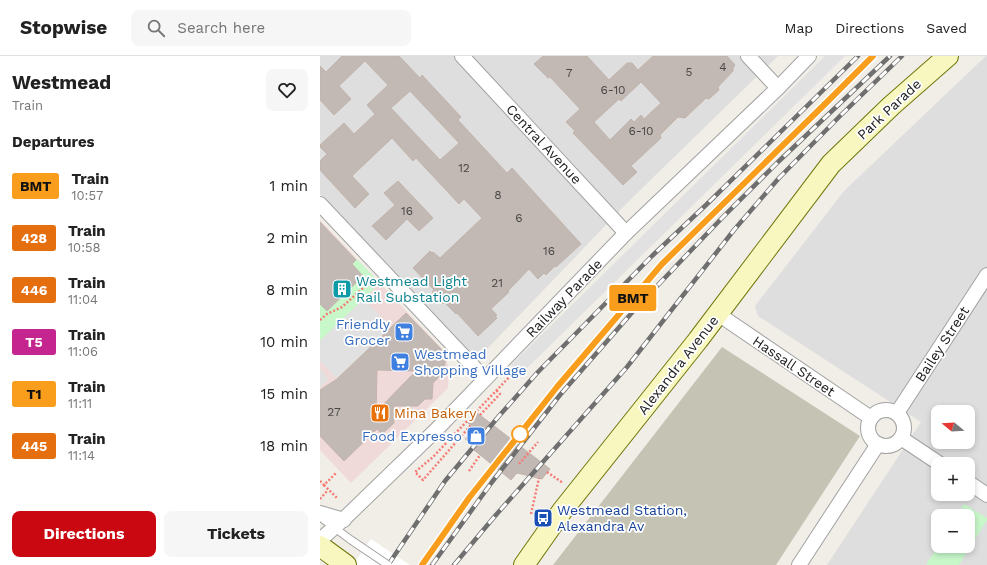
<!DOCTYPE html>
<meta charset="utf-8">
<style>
body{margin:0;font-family:"Work Sans",sans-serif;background:#f6f6f6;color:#222;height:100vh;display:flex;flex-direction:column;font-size:15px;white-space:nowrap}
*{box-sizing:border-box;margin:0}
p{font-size:13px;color:#767676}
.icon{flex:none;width:22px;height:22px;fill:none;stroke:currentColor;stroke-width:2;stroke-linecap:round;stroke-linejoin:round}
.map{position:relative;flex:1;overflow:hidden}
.details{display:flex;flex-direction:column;background:#fff;width:320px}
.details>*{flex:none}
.badge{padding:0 8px;border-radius:3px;font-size:14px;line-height:26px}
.needle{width:26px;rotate:288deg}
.buttons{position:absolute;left:611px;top:349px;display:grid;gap:8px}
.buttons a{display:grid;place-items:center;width:44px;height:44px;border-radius:8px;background:#fff;box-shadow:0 2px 6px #0003;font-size:20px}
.map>.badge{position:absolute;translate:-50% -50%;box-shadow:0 0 0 2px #fff}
h2{padding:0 12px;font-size:15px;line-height:36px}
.round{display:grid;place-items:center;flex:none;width:42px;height:42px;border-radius:8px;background:#f6f6f6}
.head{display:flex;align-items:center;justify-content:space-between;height:68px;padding:0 12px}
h1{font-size:19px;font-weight:700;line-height:30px}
.cta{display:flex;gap:8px;margin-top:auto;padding:8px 12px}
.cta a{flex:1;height:46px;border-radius:8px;background:#ca0812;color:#fff;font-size:16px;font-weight:700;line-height:46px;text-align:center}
.cta a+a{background:#f6f6f6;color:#222}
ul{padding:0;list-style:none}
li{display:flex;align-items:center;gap:12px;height:52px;padding:0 12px}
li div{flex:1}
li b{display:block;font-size:15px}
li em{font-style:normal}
li .badge{min-width:44px;font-weight:700;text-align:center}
header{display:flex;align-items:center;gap:24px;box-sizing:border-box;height:56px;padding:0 20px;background:#fff;border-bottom:1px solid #e0e0e0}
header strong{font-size:19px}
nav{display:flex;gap:22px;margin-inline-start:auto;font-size:14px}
.search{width:280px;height:36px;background:#f6f6f6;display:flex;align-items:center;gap:10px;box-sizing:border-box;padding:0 14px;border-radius:8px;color:#767676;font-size:15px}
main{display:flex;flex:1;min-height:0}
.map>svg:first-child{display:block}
.residential{fill:#dfdede;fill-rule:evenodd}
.commercial{fill:#f0d9d9}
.construction{fill:#c5c4b4}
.park{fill:#c8f8ca}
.parking{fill:#e1e1e1}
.pier{fill:#fff}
.building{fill:#c2b9b4;stroke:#c2b4ab;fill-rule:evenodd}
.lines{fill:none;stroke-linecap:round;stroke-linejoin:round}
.lane-casing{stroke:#a2a2a2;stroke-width:9}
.street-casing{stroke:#a2a2a2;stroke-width:16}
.secondary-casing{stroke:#70770a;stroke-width:22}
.path{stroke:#f57c75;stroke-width:2.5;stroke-dasharray:2 2;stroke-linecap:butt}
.lane{stroke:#fff;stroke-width:7}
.street{stroke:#fff;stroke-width:14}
.secondary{stroke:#f8f7c0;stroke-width:20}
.rail-casing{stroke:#6f6f6f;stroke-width:4.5}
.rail{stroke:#fff;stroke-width:3;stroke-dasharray:9;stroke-linecap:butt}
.lane-bridge-casing{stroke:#a2a2a2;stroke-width:9;stroke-linecap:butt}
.lane-bridge{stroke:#fff;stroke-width:7}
.line-casing{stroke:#fff;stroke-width:9}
.line{stroke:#f99d1c;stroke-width:6}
.stop-dot{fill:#fff;stroke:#f99d1c;stroke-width:2}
.labels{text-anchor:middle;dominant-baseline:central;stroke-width:3.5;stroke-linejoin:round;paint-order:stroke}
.number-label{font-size:12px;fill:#494746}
.street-label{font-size:14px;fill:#212121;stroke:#fff}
.culture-label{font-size:14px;fill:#0d838f;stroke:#fff;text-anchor:start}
.shop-label{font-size:14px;fill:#366cbe;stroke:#fff;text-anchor:end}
.food-label{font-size:14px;fill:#c56008;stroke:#fff;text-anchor:start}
.transit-label{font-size:14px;fill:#164399;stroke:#fff;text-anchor:start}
</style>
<header>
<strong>Stopwise</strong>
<div class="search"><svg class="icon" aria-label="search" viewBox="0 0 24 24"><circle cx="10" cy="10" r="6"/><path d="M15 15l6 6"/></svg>Search here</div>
<nav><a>Map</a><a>Directions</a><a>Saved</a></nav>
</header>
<main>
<section class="details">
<div class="head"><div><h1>Westmead</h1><p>Train</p></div><a class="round"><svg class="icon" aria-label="heart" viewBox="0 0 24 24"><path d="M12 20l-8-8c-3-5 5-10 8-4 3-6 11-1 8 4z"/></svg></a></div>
<h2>Departures</h2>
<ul>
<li><span class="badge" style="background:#f99d1c;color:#111">BMT</span><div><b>Train</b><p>10:57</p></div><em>1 min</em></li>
<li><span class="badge" style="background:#e56e0f;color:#fff">428</span><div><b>Train</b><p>10:58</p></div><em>2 min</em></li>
<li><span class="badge" style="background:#e56e0f;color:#fff">446</span><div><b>Train</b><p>11:04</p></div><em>8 min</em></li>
<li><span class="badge" style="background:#c4258f;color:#fff">T5</span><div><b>Train</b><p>11:06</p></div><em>10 min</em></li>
<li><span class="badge" style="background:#f99d1c;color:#111">T1</span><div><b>Train</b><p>11:11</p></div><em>15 min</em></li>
<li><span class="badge" style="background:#e56e0f;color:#fff">445</span><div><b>Train</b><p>11:14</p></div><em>18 min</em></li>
</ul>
<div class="cta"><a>Directions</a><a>Tickets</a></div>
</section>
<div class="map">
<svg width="667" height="509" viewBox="0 0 667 509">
<rect width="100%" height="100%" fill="#f1eee8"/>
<g class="residential">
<path d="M 0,0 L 458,0 L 309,145 L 165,295 L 159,298 L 153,297 L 146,294 L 0,138 Z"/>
<path d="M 666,0 L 667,0 L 667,509 L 507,509 L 601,366 L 438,260 L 435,250 L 524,135 ZM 618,356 L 648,356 L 648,386 L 618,386 ZM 618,408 L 648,408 L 648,438 L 618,438 ZM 618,460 L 648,460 L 648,490 L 618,490 Z"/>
</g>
<path class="commercial" d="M 0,164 L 125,296 L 129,315 L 128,332 L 31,427 L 0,394 Z"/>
<path class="construction" d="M 402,291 L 540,380 L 456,509 L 233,509 Z"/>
<g class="park">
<path d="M 37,203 L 60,227 L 0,285 L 0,238 Z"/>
<path d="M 644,448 L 667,462 L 667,464 L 639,509 L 606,509 L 618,490 L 648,490 L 648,460 L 637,460 Z"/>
</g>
<g class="parking">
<path d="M 505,0 L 525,0 L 200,319 L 191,309 Z"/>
<path d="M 44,243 L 71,271 L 17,323 L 0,305 L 0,285 Z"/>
<path d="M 0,313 L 9,323 L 0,332 Z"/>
</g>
<path class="pier" d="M 51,483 L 90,509 L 33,509 Z"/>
<g class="building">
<path d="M 22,0 L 79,0 L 100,22 L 102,19 L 141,61 L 138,64 L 187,117 L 192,112 L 261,188 L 236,211 L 235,210 L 226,219 L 224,217 L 218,223 L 209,213 L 188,235 L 189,236 L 171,253 L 177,259 L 175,260 L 177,262 L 158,280 L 137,257 L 136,258 L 124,246 L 123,248 L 112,236 L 114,234 L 113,233 L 93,212 L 110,195 L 112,197 L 113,196 L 120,202 L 162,162 L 144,143 L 139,148 L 96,102 L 93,105 L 72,82 L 32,120 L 49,138 L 35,152 L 0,114 L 0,105 L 7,98 L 0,91 L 0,89 L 24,67 L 34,78 L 55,58 L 47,49 L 68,29 L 45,5 L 19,30 L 31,43 L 14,59 L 0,44 L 0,10 L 6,16 ZM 90,35 L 139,87 L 120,104 L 71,52 Z"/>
<path d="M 223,0 L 267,0 L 289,24 L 307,7 L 312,7 L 318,14 L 333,0 L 407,0 L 415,9 L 413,12 L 413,15 L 398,31 L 399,34 L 389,43 L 386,42 L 365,62 L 358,61 L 340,79 L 341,82 L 311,110 L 317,116 L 303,129 L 253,77 L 255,75 L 246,66 L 260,53 L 230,21 L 228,22 L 214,8 ZM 321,26 L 341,47 L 324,63 L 321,59 L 314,66 L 311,63 L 290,84 L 274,66 L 299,43 L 301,45 Z"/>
<path d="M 78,125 L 113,162 L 99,175 L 87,163 L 66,184 L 52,170 L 75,149 L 64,137 Z"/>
<path d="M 0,166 L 36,204 L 32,208 L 43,220 L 7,255 L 0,248 Z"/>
<path d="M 86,257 L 126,298 L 124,316 L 113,327 L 112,343 L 105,343 L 98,350 L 74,350 L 74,367 L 62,378 L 57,373 L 24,405 L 0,380 L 0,334 L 17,323 ZM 57,314 L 96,315 L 56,356 Z"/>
<path d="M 156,356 L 230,413 L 222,423 L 197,417 L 191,424 L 154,394 L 156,391 L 145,383 L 154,372 L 148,367 Z"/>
</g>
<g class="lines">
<defs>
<path id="lane" d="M 0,461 L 31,484"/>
<g id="street">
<path d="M 142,0 L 306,177"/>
<path d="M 428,0 L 458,32"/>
<path d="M 0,148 L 165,323"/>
<path d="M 398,258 L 551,362"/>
<circle cx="566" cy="372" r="18"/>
<path d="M 577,357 L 667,219"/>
<path d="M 581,382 L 620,408"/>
<path d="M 648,426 L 667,439"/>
<path d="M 0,457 L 24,464"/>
<path d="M 0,484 L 27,460 L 117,373 L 306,177 L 458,32 L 489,0"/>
<path d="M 479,509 L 558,388"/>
</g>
<g id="secondary">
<path d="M 0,490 L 26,509"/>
<path d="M 204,509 L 242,455 L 378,284 L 511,108 L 571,50 L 628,0"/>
</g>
</defs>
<use href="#lane" class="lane-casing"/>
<use href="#street" class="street-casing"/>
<use href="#secondary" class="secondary-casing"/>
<g class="path">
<path d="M 0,264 L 7,258 L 22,251 L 53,223"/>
<path d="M 160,359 L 180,338 L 176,334"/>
<path d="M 126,382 L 129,384 L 113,401 L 95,416 L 103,424 L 151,369"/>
<path d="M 129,384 L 196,314"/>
<path d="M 199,408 L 218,386"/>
<path d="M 149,415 L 160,399"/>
<path d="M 227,416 L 243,427"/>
<path d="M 0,425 L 4,429 L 16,417"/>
<path d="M 4,429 L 18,443"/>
<path d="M 0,443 L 8,434"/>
<path d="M 211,458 L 219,422"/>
</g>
<use href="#lane" class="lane"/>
<use href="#street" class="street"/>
<use href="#secondary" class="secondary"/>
<defs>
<g id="rail">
<path d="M 68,509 L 125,425 L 179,360 L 217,317 L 332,200 L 386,149 L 538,0"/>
<path d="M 101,509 L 149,442 L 237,331 L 342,208 L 508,45 L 553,0"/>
<path d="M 112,509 L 172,426 L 240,339 L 316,252 L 401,163 L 458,106 L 570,0"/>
<path d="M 134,509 L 175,460 L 307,311 L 414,174 L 459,122 L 521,59 L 582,0"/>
</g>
</defs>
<use href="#rail" class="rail-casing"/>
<use href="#rail" class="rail"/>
<defs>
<path id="lane-bridge" d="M 31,484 L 68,509"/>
</defs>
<use href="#lane-bridge" class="lane-bridge-casing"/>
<use href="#lane-bridge" class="lane-bridge"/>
</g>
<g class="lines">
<defs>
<path id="line" d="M 102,509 L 149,442 L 237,331 L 342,208 L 508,45 L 553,0"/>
</defs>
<use href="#line" class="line-casing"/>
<use href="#line" class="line"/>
</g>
<defs>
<symbol id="building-square" viewBox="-11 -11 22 22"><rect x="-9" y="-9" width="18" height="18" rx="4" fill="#0f9aa8" stroke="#fff"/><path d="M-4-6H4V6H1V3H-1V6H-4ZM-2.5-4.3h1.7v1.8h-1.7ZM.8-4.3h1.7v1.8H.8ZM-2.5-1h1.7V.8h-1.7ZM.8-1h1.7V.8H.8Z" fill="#fff"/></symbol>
<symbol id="supermarket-square" viewBox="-11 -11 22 22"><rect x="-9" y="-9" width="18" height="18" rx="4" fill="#3f7fe0" stroke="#fff"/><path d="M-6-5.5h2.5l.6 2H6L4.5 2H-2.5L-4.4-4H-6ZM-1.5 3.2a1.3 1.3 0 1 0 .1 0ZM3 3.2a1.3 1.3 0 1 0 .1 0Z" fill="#fff"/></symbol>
<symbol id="restaurant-square" viewBox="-11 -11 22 22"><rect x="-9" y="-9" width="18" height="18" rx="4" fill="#e8710a" stroke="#fff"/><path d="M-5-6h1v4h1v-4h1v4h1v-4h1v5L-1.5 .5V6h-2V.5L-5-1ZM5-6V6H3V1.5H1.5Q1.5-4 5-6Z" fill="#fff"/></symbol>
<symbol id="shop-square" viewBox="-11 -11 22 22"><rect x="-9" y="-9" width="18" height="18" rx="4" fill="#3f7fe0" stroke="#fff"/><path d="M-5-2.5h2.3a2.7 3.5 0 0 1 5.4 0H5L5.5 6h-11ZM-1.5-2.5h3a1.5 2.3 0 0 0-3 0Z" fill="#fff"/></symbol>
<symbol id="bus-square" viewBox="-11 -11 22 22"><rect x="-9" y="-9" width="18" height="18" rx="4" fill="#1a4fb4" stroke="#fff"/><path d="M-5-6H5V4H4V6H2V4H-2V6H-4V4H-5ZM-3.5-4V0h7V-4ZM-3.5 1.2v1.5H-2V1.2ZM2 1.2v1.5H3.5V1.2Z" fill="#fff"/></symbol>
</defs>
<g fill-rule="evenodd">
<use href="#building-square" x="11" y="222" width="22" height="22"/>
<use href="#supermarket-square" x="73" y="265" width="22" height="22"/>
<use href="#supermarket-square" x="69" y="295" width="22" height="22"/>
<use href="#restaurant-square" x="49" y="346" width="22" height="22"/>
<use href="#shop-square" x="145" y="369" width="22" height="22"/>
<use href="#bus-square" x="212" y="451" width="22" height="22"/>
</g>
<circle class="stop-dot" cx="200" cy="378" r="8"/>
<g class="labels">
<g class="number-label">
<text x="403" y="11">4</text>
<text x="369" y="16">5</text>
<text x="249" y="17">7</text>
<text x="293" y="34">6-10</text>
<text x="321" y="75">6-10</text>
<text x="144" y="112">12</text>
<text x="178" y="139">8</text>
<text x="87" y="155">16</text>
<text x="199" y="162">6</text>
<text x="229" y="195">16</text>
<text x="177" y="227">21</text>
<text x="14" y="356">27</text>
</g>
<g class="street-label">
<text transform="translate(569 53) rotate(-43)">Park Parade</text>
<text transform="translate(224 88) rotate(47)">Central Avenue</text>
<text transform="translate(244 242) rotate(-46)">Railway Parade</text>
<text transform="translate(622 288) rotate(-57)">Bailey Street</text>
<text transform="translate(358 309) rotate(-52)">Alexandra Avenue</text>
<text transform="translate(474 310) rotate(34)">Hassall Street</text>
</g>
<g class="culture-label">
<text x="36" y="225">Westmead Light<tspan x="36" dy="16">Rail Substation</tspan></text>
</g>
<g class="shop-label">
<text x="70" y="268">Friendly<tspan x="70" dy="16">Grocer</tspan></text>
<text x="94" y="298" text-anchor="start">Westmead<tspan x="94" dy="16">Shopping Village</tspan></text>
<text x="142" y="380">Food Expresso</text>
</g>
<g class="food-label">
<text x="74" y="357">Mina Bakery</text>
</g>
<g class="transit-label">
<text x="237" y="454">Westmead Station,<tspan x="237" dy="16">Alexandra Av</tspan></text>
</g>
</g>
</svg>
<div class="buttons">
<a><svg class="needle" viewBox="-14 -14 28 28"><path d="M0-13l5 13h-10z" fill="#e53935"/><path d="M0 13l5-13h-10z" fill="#767676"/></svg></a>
<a>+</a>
<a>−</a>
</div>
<b class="badge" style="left:313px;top:242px;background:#f99d1c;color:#111">BMT</b>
</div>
</main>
